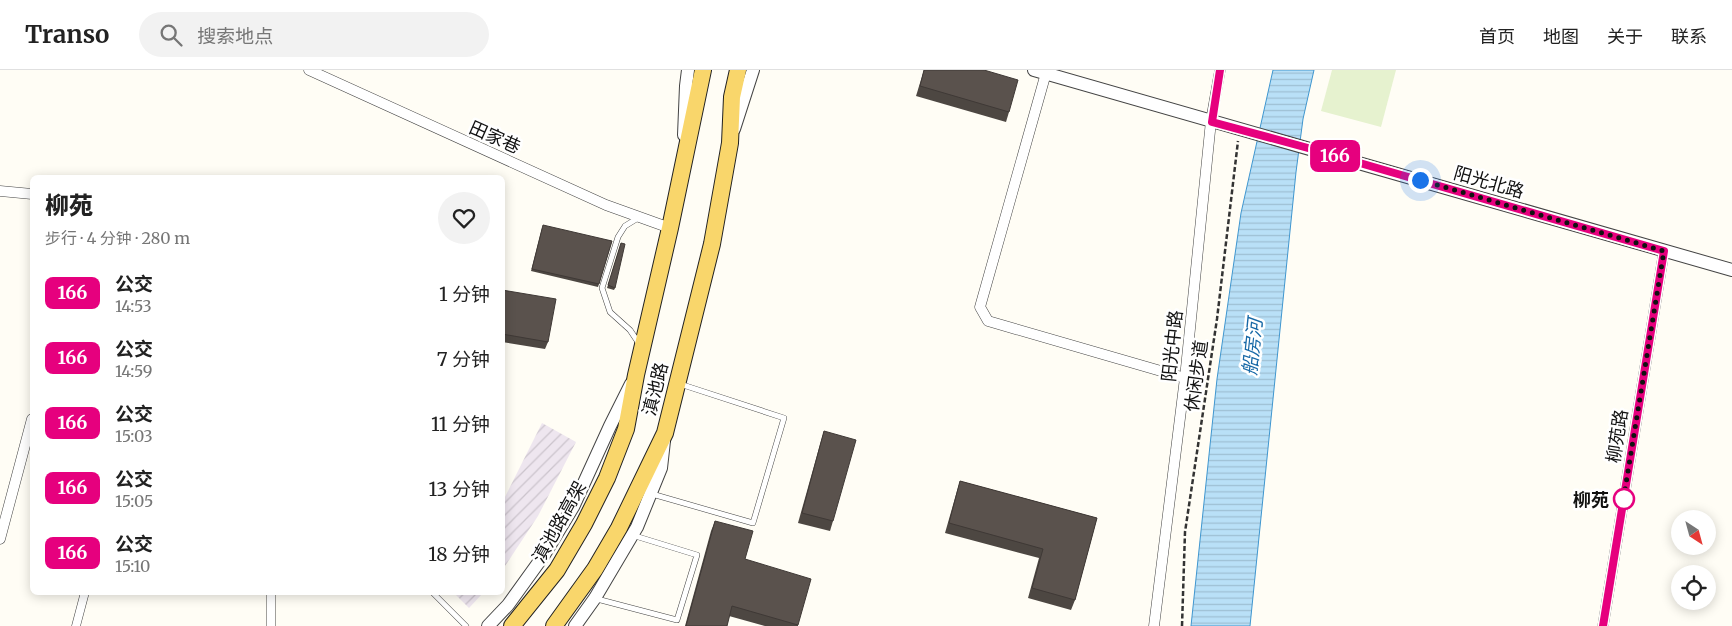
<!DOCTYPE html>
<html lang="zh">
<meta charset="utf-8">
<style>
body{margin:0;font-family:Merriweather,"Noto Sans SC",serif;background:#f2f2f2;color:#222;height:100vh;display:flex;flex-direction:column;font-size:19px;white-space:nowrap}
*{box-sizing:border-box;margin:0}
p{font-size:16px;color:#767676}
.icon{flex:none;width:28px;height:28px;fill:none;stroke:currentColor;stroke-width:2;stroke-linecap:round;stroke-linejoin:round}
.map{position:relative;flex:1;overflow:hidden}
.sheet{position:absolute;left:30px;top:105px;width:475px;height:420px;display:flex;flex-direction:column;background:#fff;border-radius:8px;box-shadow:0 2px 12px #0003}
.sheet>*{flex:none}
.badge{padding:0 10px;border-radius:8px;font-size:18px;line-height:32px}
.needle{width:32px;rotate:144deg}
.tools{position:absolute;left:1671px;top:440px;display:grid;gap:10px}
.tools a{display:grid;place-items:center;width:45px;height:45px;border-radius:50%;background:#fff;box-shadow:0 2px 12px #0003;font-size:25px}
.you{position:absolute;width:25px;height:25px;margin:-12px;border:4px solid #fff;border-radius:50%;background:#1a73e8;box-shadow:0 0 0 8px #1a73e833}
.map>.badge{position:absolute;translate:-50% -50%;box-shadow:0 0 0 2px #fff}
.round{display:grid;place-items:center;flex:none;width:52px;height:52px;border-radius:26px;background:#f2f2f2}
.overview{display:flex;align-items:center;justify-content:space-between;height:85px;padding:0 15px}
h1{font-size:24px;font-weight:800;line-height:38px}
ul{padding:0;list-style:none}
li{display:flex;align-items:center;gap:15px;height:65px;padding:0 15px}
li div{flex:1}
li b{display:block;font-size:19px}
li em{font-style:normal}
li .badge{min-width:55px;font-weight:700;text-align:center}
header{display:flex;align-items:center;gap:30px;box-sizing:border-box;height:70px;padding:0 25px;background:#fff;border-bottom:1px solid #e0e0e0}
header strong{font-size:24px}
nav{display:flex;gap:28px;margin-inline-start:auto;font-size:18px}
.search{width:350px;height:45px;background:#f2f2f2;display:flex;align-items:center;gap:12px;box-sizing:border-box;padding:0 18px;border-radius:28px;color:#767676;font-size:19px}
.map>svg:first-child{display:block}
.industrial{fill:url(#industrial-furrows)}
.pitch{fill:#e6f2cf}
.water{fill:url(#water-rules);stroke:#3f96cf}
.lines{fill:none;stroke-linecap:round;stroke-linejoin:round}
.service-casing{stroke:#444;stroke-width:6}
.pedestrian-casing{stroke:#444;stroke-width:9}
.minor-casing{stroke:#444;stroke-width:11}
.tertiary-casing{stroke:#444;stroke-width:14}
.primary-casing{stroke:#222;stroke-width:18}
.path{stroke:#333;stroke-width:2.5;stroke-dasharray:5 2.5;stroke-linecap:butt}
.service{stroke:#fff;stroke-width:5}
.pedestrian{stroke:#fff;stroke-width:8}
.minor{stroke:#fff;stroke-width:10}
.tertiary{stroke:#fff;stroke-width:12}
.primary{stroke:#f9d66b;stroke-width:16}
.wall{fill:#4d4742}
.building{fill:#5a524d;stroke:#3f3936}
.line-casing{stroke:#fff;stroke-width:11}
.line{stroke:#e6007e;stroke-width:8}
.walk{stroke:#111;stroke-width:5;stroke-dasharray:0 9}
.stop-dot{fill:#fff;stroke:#e6007e;stroke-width:2.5}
.labels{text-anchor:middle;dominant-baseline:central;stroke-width:5;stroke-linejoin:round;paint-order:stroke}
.street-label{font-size:18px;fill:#111;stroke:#fff}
.stop-label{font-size:18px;font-weight:bold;fill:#111;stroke:#fff;text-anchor:end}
.water-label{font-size:19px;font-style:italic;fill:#1768a6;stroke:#fff}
</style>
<header>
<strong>Transo</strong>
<div class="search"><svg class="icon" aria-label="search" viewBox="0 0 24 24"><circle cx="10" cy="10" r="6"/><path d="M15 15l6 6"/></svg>搜索地点</div>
<nav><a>首页</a><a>地图</a><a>关于</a><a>联系</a></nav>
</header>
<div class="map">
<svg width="1732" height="556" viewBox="0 0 1732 556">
<defs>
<pattern id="industrial-furrows" width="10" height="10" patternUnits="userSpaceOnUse" patternTransform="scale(1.25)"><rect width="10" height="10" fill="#eee6ef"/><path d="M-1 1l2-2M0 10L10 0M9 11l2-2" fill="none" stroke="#cbc4cc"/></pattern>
<pattern id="water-rules" width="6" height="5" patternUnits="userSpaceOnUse" patternTransform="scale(1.25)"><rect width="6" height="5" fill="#b9e0f7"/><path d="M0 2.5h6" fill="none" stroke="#9ebfd3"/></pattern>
</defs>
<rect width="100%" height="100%" fill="#fffdf5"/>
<g class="industrial">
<path d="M 542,353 L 576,372 L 538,446 L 503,499 L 503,431 Z"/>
<path d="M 454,523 L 483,523 L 469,538 Z"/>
</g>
<path class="pitch" d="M 1332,0 L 1396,0 L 1381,57 L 1321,41 Z"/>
<path class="water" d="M 1273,0 L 1314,0 L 1303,49 L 1296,102 L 1250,556 L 1191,556 L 1217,309 L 1241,143 Z"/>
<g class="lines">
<defs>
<g id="service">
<path d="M 638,148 L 625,156 L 618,167 L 602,218 L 610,242 L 630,260 L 640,275"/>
<path d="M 652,424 L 753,453 L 784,348 L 680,314"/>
<path d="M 432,522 L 466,556"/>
<path d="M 597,529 L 677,550 L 697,485 L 632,465"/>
</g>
<g id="pedestrian">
<path d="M 271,522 L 271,556"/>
<path d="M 76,556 L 85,522"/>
</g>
<g id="minor">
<path d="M 309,0 L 606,135 L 670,158"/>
<path d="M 1046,3 L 980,237 L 988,251 L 1185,308"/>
<path d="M 0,121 L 32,124"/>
<path d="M 0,469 L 32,349"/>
<path d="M 1154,556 L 1185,308 L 1211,51 L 1220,0"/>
<path d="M 1603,556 L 1664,181"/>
</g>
<g id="tertiary">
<path d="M 1034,0 L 1732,200"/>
<path d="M 734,59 L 753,0"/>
<path d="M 684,65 L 686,16 L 688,0"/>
<path d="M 488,556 L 508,535 L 544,485 L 573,437 L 610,356 L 631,314"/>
<path d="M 575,556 L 595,528 L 637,457 L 661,398 L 664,371"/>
</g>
<g id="primary">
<path d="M 512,556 L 557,500 L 584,454 L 607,408 L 626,359 L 636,305 L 670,158 L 703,0"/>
<path d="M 554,556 L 595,499 L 619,458 L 665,363 L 712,174 L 730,73 L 732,27 L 738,0"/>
</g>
</defs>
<use href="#service" class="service-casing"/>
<use href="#pedestrian" class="pedestrian-casing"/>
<use href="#minor" class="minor-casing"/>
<use href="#tertiary" class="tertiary-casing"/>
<use href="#primary" class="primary-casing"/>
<path class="path" d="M 1182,556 L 1185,462 L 1217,249 L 1238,71"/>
<use href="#service" class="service"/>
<use href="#pedestrian" class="pedestrian"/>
<use href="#minor" class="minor"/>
<use href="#tertiary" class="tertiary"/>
<use href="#primary" class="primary"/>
</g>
<g class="wall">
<path d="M 924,0 L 984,0 L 1009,42 L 1006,52 L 916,26 Z"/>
<path d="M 542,158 L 612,171 L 598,217 L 531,201 Z"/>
<path d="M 621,173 L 615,218 L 614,220 L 607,218 Z"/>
<path d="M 502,220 L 548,272 L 545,279 L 502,272 Z"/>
<path d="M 824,361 L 833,451 L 830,461 L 798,453 L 821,371 Z"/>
<path d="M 960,411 L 1097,448 L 1075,530 L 1071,540 L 1028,528 L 1039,488 L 945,463 L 957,421 Z"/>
<path d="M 715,451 L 798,555 L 798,556 L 765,556 L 729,546 L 727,556 L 685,556 L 711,461 Z"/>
</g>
<g class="building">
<path d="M 924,0 L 984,0 L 1018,10 L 1009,42 L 920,16 Z"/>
<path d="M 543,155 L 612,171 L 599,214 L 532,199 Z"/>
<path d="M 621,173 L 625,174 L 615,218 L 608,215 Z"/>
<path d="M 502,220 L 556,229 L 548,272 L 502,264 Z"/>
<path d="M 824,361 L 856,370 L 833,451 L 802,443 Z"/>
<path d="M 960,411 L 1097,448 L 1075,530 L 1032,518 L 1043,479 L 949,453 Z"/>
<path d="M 715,451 L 753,461 L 745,489 L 811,509 L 798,555 L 732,536 L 727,556 L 686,556 Z"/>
</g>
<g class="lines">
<defs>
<path id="line" d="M 1220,0 L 1212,52 L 1308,78 L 1664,181 L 1603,556"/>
</defs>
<use href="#line" class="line-casing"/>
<use href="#line" class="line"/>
<path class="walk" d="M 1420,110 L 1664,181 L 1622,438 L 1624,429"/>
</g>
<circle class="stop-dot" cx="1624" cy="429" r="10"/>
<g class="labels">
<g class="street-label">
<text transform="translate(495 67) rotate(24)">田家巷</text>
<text transform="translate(1489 112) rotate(16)">阳光北路</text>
<text transform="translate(1172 276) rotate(-84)">阳光中路</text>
<text transform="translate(1196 306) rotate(-82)">休闲步道</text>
<text transform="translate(655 319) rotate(-76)">滇池路</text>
<text transform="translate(1617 366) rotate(-81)">柳苑路</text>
<text transform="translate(559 452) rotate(-61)">滇池路高架</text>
</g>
<g class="stop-label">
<text x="1609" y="429">柳苑</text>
</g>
<g class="water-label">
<text transform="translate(1252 277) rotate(-84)">船房河</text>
</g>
</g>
</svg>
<div class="tools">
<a><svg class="needle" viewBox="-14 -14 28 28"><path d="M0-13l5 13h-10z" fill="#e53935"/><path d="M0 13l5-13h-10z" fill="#767676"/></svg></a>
<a><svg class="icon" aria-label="locate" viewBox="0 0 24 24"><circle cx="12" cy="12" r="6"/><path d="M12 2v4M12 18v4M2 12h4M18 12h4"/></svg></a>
</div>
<div class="you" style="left:1420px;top:110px"></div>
<b class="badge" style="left:1335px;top:86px;background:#e6007e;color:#fff">166</b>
<section class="sheet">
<div class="overview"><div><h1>柳苑</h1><p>步行 · 4 分钟 · 280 m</p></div><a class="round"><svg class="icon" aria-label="heart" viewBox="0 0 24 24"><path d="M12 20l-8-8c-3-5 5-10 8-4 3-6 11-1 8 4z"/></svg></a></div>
<ul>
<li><span class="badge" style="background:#e6007e;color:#fff">166</span><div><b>公交</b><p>14:53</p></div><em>1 分钟</em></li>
<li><span class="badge" style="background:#e6007e;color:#fff">166</span><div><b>公交</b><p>14:59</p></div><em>7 分钟</em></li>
<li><span class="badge" style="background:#e6007e;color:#fff">166</span><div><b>公交</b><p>15:03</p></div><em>11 分钟</em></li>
<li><span class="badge" style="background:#e6007e;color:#fff">166</span><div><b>公交</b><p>15:05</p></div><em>13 分钟</em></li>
<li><span class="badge" style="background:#e6007e;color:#fff">166</span><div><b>公交</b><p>15:10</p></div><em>18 分钟</em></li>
</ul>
</section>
</div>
